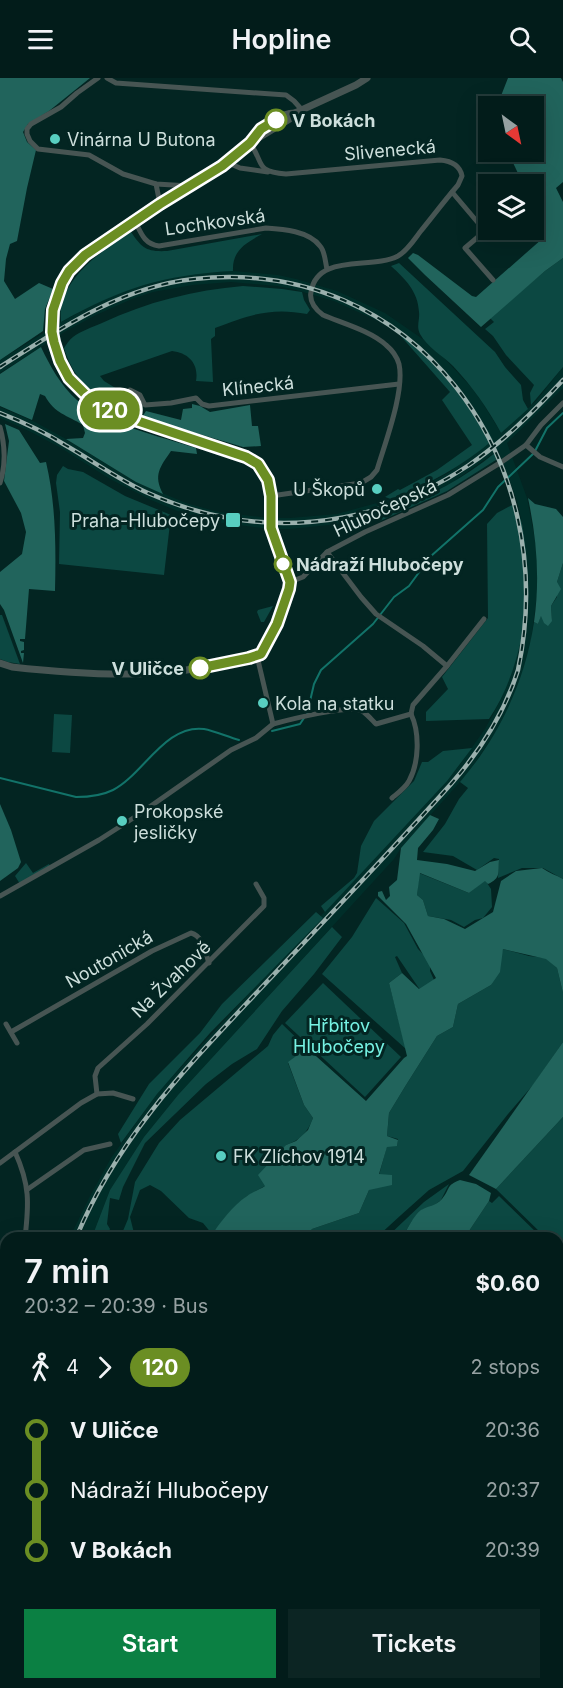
<!DOCTYPE html>
<meta charset="utf-8">
<style>
body{margin:0;font-family:Inter,sans-serif;background:#0c2523;color:#f1f3f6;height:100vh;display:flex;flex-direction:column;font-size:22px;white-space:nowrap}
*{box-sizing:border-box;margin:0}
p{font-size:20px;color:#96a1a2}
.icon{flex:none;width:33px;height:33px;fill:none;stroke:currentColor;stroke-width:2;stroke-linecap:round;stroke-linejoin:round}
.map{position:relative;flex:1;overflow:hidden}
.panel{position:absolute;left:0px;top:1154px;width:564px;height:458px;display:flex;flex-direction:column;background:#021c1a;border-radius:18px 18px 0 0;box-shadow:0 6px 24px #0002,0 0 0 2px #233a39}
.panel>*{flex:none}
.badge{padding:0 12px;border-radius:20px;font-size:21px;line-height:39px}
.needle{width:39px;rotate:147deg}
.controls{position:absolute;left:478px;top:18px;display:grid;gap:12px}
.controls a{display:grid;place-items:center;width:66px;height:66px;border-radius:0px;background:#021c1a;box-shadow:0 6px 24px #0002,0 0 0 2px #233a39;font-size:30px}
.map>.badge{position:absolute;translate:-50% -50%;box-shadow:0 0 0 3px #fff}
.legs{display:flex;align-items:center;gap:9px;height:66px;padding:0 24px;font-size:20px}
.legs p{margin-inline-start:auto}
.summary{display:flex;align-items:center;justify-content:space-between;height:102px;padding:0 24px}
h1{font-size:33px;font-weight:600;line-height:45px}
.action{display:flex;gap:12px;margin-top:auto;padding:12px 24px}
.action a{flex:1;height:69px;border-radius:0px;background:#0b8043;color:#fff;font-size:24px;font-weight:600;line-height:69px;text-align:center}
.action a+a{background:#0c2523;color:#f1f3f6}
ul{padding:0 24px;list-style:none}
li{display:flex;align-items:center;gap:21px;height:60px;font-size:22px}
li i{display:grid;place-items:center;width:9px;height:100%;margin:0 8px;background:currentColor}
li i::after{content:'';width:15px;height:15px;margin:-8px;border:4px solid;border-radius:50%;background:#021c1a}
li p{margin-inline-start:auto}
li:first-child i{background:linear-gradient(#0000 50%,currentColor 0)}
li:last-child i{background:linear-gradient(currentColor 50%,#0000 0)}
header{display:flex;justify-content:space-between;align-items:center;height:78px;padding:0 24px;background:#021c1a;font-size:27px;font-weight:600}
.map>svg:first-child{display:block}
.built{fill:#002e29}
.green{fill:#0c4842}
.forest{fill:#21645c}
.lines{fill:none;stroke-linecap:round;stroke-linejoin:round}
.stream{stroke:#127369;stroke-width:2}
.minor{stroke:#475553;stroke-width:5}
.tertiary{stroke:#475553;stroke-width:7}
.rail-casing{stroke:#9ab0ad;stroke-width:4.5}
.rail{stroke:#032522;stroke-width:2;stroke-dasharray:7;stroke-linecap:butt}
.line-1-casing{stroke:#fff;stroke-width:14}
.line-1{stroke:#6b8e23;stroke-width:9}
.stop-1-dot{fill:#fff;stroke:#6b8e23;stroke-width:3}
.poi-dot{fill:#58cec0;stroke:#032522;stroke-width:2}
.labels{text-anchor:middle;dominant-baseline:central;stroke-width:6;stroke-linejoin:round;paint-order:stroke}
.stop-label{font-size:18px;font-weight:bold;fill:#cddfdc;stroke:#032522;text-anchor:start}
.poi-label{font-size:18px;fill:#cddfdc;stroke:#032522;text-anchor:start}
.street-label{font-size:18px;fill:#cddfdc;stroke:#032522}
.park-label{font-size:18px;fill:#76f2e3;stroke:#032522}
</style>
<header><svg class="icon" aria-label="menu" viewBox="0 0 24 24"><path d="M4 6h16M4 12h16M4 18h16"/></svg>Hopline<svg class="icon" aria-label="search" viewBox="0 0 24 24"><circle cx="10" cy="10" r="6"/><path d="M15 15l6 6"/></svg></header>
<div class="map">
<svg width="563" height="1610" viewBox="0 0 563 1610">
<rect width="100%" height="100%" fill="#032522"/>
<g class="built">
<path d="M 233,193 L 278,197 L 296,201 L 337,213 L 385,235 L 424,262 L 444,280 L 471,309 L 482,324 L 501,355 L 536,323 L 563,289 L 563,310 L 507,365 L 527,420 L 537,472 L 538,509 L 531,562 L 523,593 L 510,627 L 494,657 L 467,696 L 401,770 L 394,781 L 178,1017 L 144,1059 L 110,1112 L 92,1159 L 70,1159 L 89,1120 L 111,1080 L 159,1013 L 458,689 L 485,651 L 500,623 L 513,590 L 521,560 L 526,527 L 524,453 L 517,423 L 498,372 L 453,404 L 424,419 L 394,431 L 339,446 L 290,451 L 270,451 L 216,444 L 182,435 L 151,422 L 110,401 L 61,370 L 31,354 L 0,340 L 0,329 L 35,344 L 66,361 L 136,404 L 186,425 L 218,434 L 270,440 L 290,440 L 337,436 L 391,421 L 420,410 L 448,395 L 493,362 L 474,331 L 449,300 L 417,270 L 399,256 L 380,244 L 334,223 L 293,211 L 277,208 L 231,204 L 193,207 L 153,214 L 132,221 L 96,237 L 66,253 L 0,295 L 0,282 L 61,244 L 108,219 L 129,211 L 170,200 L 192,196 Z"/>
<path d="M 6,1345 L 6,1395 L 0,1417 L 0,1363 Z"/>
</g>
<g class="green">
<path d="M 131,154 C 142,170 146,174 167,173 L 262,156 C 246,165 232,172 233,193 C 162,197 122,210 61,244 C 61,239 60,234 61,230 C 67,196 104,171 131,154 Z"/>
<path d="M 563,180 L 563,289 L 531,327 L 530,315 L 534,307 L 506,277 L 493,258 L 485,251 L 494,244 L 490,240 L 545,193 Z"/>
<path d="M 399,185 L 495,274 L 505,289 L 521,307 L 523,322 L 528,331 L 501,355 C 488,331 472,308 453,288 C 443,278 427,269 420,256 C 416,248 420,242 419,234 C 418,213 405,201 391,188 Z"/>
<path d="M 243,208 L 282,211 L 302,214 L 304,222 L 310,232 L 307,236 C 271,229 249,237 215,250 L 215,258 L 211,261 L 213,304 L 196,303 C 199,286 189,275 172,273 L 100,298 L 104,303 L 140,325 L 140,337 C 102,323 76,310 64,270 C 66,267 69,262 73,259 C 81,253 93,249 102,245 C 147,224 194,212 243,208 Z"/>
<path d="M 399,256 C 438,285 470,319 493,362 C 462,388 428,407 391,421 L 385,419 L 398,411 L 400,412 L 437,392 L 472,367 L 442,322 L 450,314 Z"/>
<path d="M 496,374 L 499,380 L 447,413 L 380,443 L 378,436 C 421,423 461,403 496,374 Z"/>
<path d="M 63,388 L 68,391 L 83,394 L 125,418 L 171,437 L 164,497 L 59,486 L 60,434 L 56,405 L 57,397 Z"/>
<path d="M 512,427 C 523,439 523,450 525,466 C 533,522 521,594 489,641 L 426,643 L 426,634 L 448,611 L 442,599 L 488,540 L 487,446 L 497,435 Z"/>
<path d="M 563,485 L 563,801 L 543,790 L 522,790 L 498,800 L 499,781 L 494,780 L 477,792 L 453,778 L 423,774 L 445,746 L 459,721 L 468,710 L 460,704 C 499,658 525,604 534,544 L 538,546 L 541,537 L 552,543 L 551,528 L 557,519 L 557,504 Z"/>
<path d="M 273,528 L 264,544 L 261,544 L 257,534 L 258,532 Z"/>
<path d="M 0,537 L 2,537 L 20,586 L 8,584 L 0,581 Z"/>
<path d="M 54,636 L 72,637 L 70,675 L 52,674 Z"/>
<path d="M 472,670 L 447,703 L 325,834 L 321,828 L 354,800 L 357,795 L 361,768 L 374,743 L 414,703 L 422,684 L 428,684 L 443,673 Z"/>
<path d="M 26,785 L 33,795 L 49,786 L 50,788 L 20,806 L 15,798 Z"/>
<path d="M 419,795 L 469,815 L 485,802 L 491,811 L 492,829 L 483,840 L 475,842 L 464,849 L 451,842 L 428,838 L 423,822 L 417,817 Z"/>
<path d="M 376,820 L 404,845 L 418,871 L 430,883 L 430,893 L 434,902 L 431,928 L 397,878 L 395,879 L 402,895 L 389,905 L 406,971 L 322,896 L 352,859 Z"/>
<path d="M 316,834 L 323,840 L 210,955 L 157,1016 L 121,1065 L 118,1056 L 149,1006 L 200,955 L 222,926 Z"/>
<path d="M 332,849 L 342,859 L 314,896 L 282,933 L 257,971 L 232,986 L 206,1006 L 145,1065 L 123,1109 L 119,1122 L 110,1120 L 107,1146 L 110,1151 L 106,1159 L 92,1159 L 110,1112 L 144,1059 L 178,1017 Z"/>
<path d="M 503,871 L 529,878 L 546,880 L 557,890 L 563,915 L 563,964 L 533,1007 L 508,1036 L 463,1093 L 429,1112 L 401,1137 L 377,1159 L 306,1160 L 312,1151 L 359,1135 L 369,1112 L 379,1097 L 387,1068 L 397,1068 L 398,1061 L 387,1058 L 389,1035 L 406,1007 L 437,958 L 453,949 L 458,926 L 491,907 Z"/>
<path d="M 323,905 L 401,979 L 365,1019 L 285,945 Z"/>
<path d="M 282,946 L 307,970 L 288,985 L 304,1027 L 313,1040 C 308,1054 300,1062 286,1067 L 265,1108 L 247,1118 L 240,1124 L 226,1138 L 212,1156 L 203,1145 L 189,1140 L 161,1113 L 150,1107 L 140,1112 L 130,1139 L 135,1159 L 120,1160 L 128,1141 L 135,1104 L 159,1065 L 180,1042 L 268,968 L 273,957 Z"/>
<path d="M 563,1039 L 563,1178 L 558,1173 L 558,1160 L 545,1159 L 496,1111 Z"/>
<path d="M 449,1106 L 441,1122 L 432,1129 L 422,1132 L 412,1143 L 402,1159 L 386,1160 L 424,1124 Z"/>
<path d="M 499,1118 L 541,1159 L 465,1159 L 489,1123 L 492,1125 Z"/>
<path d="M 558,1176 L 563,1180 L 563,1610 L 113,1610 L 116,1605 L 558,1605 Z"/>
<path d="M 6,1221 L 6,1345 L 0,1363 L 0,1243 Z"/>
<path d="M 6,1414 L 6,1605 L 114,1605 L 112,1610 L 3,1610 L 0,1590 L 0,1450 Z"/>
</g>
<g class="forest">
<path d="M 0,0 L 90,0 L 49,33 L 28,46 L 23,54 L 27,64 L 36,72 L 27,110 L 17,163 L 10,166 L 6,181 L 4,203 L 15,221 L 39,205 L 53,211 L 45,231 L 43,253 L 0,282 Z"/>
<path d="M 508,0 L 561,0 L 563,4 L 563,104 L 556,110 L 563,124 L 563,180 L 545,193 L 481,249 L 425,197 L 408,180 L 413,175 L 418,177 L 472,218 L 476,219 L 542,161 L 541,149 L 534,132 L 534,106 L 523,106 L 508,74 L 534,74 L 534,28 L 497,28 Z"/>
<path d="M 41,269 C 50,288 61,308 77,322 C 102,345 162,359 196,370 L 197,376 L 171,373 C 160,389 153,397 163,416 L 136,404 L 66,361 L 83,360 L 85,355 L 83,347 C 67,337 55,336 45,318 L 40,316 L 32,342 L 0,328 L 0,296 Z"/>
<path d="M 192,326 L 200,328 L 210,334 L 250,327 L 252,348 L 258,348 L 261,368 L 243,369 L 142,339 L 146,333 L 181,342 L 183,331 L 192,330 Z"/>
<path d="M 5,346 L 19,352 L 40,385 L 46,384 C 56,426 56,470 55,513 L 29,511 L 25,561 L 20,561 L 20,563 L 24,564 L 24,572 L 21,573 L 21,575 L 24,575 L 23,585 L 4,532 L 0,526 L 0,494 L 22,476 L 26,454 L 21,435 L 4,403 L 9,363 Z"/>
<path d="M 528,420 L 535,426 L 556,431 L 563,439 L 563,485 L 557,504 L 561,511 L 551,528 L 552,543 L 548,548 L 544,545 L 541,538 L 538,546 L 534,544 C 540,502 537,462 528,420 Z"/>
<path d="M 0,726 L 11,752 L 21,784 L 18,790 L 0,803 Z"/>
<path d="M 430,737 L 439,741 L 433,752 L 418,770 L 417,782 L 447,786 L 475,793 L 490,784 L 499,782 C 498,795 501,800 488,806 L 485,803 L 469,815 L 420,795 L 417,817 L 423,822 L 428,838 L 444,841 L 465,851 L 493,834 L 501,803 L 516,793 L 542,790 C 549,795 556,797 563,801 L 563,915 L 557,890 L 546,881 L 503,871 L 500,894 L 491,907 L 458,926 L 453,949 L 437,958 L 406,1007 L 389,1035 L 387,1058 L 398,1062 L 397,1068 L 387,1069 L 379,1096 L 392,1097 L 392,1107 L 369,1112 L 359,1135 L 312,1151 L 306,1159 L 210,1159 C 220,1145 232,1128 247,1118 C 252,1114 259,1112 265,1108 L 258,1097 L 286,1067 L 296,1063 L 308,1052 L 313,1040 L 304,1027 L 288,984 L 307,970 L 366,1023 L 404,980 L 407,978 L 389,905 L 402,895 L 419,911 L 436,900 L 406,846 L 378,818 L 378,814 L 382,813 L 386,822 L 390,818 L 389,809 L 397,802 L 401,770 Z"/>
<path d="M 563,964 L 563,1039 L 496,1111 L 469,1097 Z"/>
<path d="M 460,1102 L 476,1106 L 491,1115 L 489,1123 L 465,1159 L 402,1159 C 408,1151 413,1138 421,1132 C 428,1128 436,1128 442,1121 C 451,1110 445,1108 460,1102 Z"/>
</g>
<g class="lines">
<g class="stream">
<path d="M 307,636 L 314,606 L 321,592 L 373,546 L 394,519 L 409,508 L 431,478 L 483,432 L 498,409 L 534,375 L 547,350 L 563,335"/>
<path d="M 272,653 L 300,646 L 304,640"/>
<path d="M 0,700 L 76,719 C 89,719 101,718 113,712 C 143,697 165,646 204,651 C 215,653 228,659 239,662"/>
</g>
<g class="minor">
<path d="M 98,0 L 77,15 L 61,29 L 31,46 L 27,51 L 27,56 L 30,63 L 38,71 L 89,77 L 123,96 L 156,106 L 190,108"/>
<path d="M 107,0 L 116,5 L 286,17 L 294,23 L 302,32"/>
<path d="M 250,65 C 265,86 254,93 286,96 L 440,82 C 451,83 460,87 462,98 L 458,107 C 445,122 433,138 420,154 C 414,162 407,173 398,178 C 371,192 317,175 311,214 C 309,224 315,231 323,237 C 342,245 371,253 386,267 C 392,272 397,279 399,286 C 405,313 385,365 377,392 L 371,399 L 361,405 L 271,418"/>
<path d="M 226,84 L 240,90 L 268,94"/>
<path d="M 156,106 L 160,126"/>
<path d="M 452,114 L 485,153 L 489,149"/>
<path d="M 135,143 C 141,155 144,166 159,168 L 266,150 C 283,151 309,153 320,168 C 325,173 325,183 327,191"/>
<path d="M 485,153 L 465,170 L 493,202"/>
<path d="M 130,312 L 140,317 L 145,327 L 171,325 L 196,320 L 202,326 L 209,328 L 399,306"/>
<path d="M 0,349 C 5,367 6,386 0,405"/>
<path d="M 526,367 L 540,379 L 563,389"/>
<path d="M 327,474 L 361,519 L 376,536 L 423,568 L 447,588"/>
<path d="M 290,504 L 303,499 L 327,474 L 365,454 L 448,417 L 503,383 L 526,367 L 541,347 L 563,325"/>
<path d="M 257,578 L 273,646"/>
<path d="M 411,636 L 413,627 L 447,588 L 484,541"/>
<path d="M 273,646 C 288,642 350,626 362,633 C 367,636 372,642 376,646 L 411,636"/>
<path d="M 392,720 C 398,715 405,710 409,703 C 419,685 420,655 411,636"/>
<path d="M 0,818 L 99,762 L 138,737 L 231,672 L 256,660 L 273,646"/>
<path d="M 6,946 L 17,965"/>
<path d="M 11,954 L 152,873 L 191,855 C 203,858 205,874 209,885"/>
<path d="M 97,1016 L 95,998 L 98,990 L 147,946 L 264,828 L 264,820 L 256,806"/>
<path d="M 15,1074 C 30,1107 29,1125 25,1160"/>
<path d="M 0,1085 L 81,1025 L 97,1016 L 113,1015 L 133,1021"/>
<path d="M 28,1111 L 84,1072 L 110,1066"/>
<path d="M 0,1229 L 6,1187"/>
</g>
<g class="tertiary">
<path d="M 253,61 C 261,49 280,35 295,35"/>
<path d="M 0,585 L 12,589 C 65,595 119,599 172,594 C 198,591 224,585 249,580 L 259,577 L 266,569 L 281,538 L 290,504 L 271,450 L 271,418 L 268,402 L 258,386 L 246,379 C 220,370 194,361 168,353 C 125,338 77,326 59,279 C 55,269 52,259 52,248 C 52,209 71,188 100,165 L 222,88 L 250,65 L 293,39 L 295,35 L 356,7 L 367,0"/>
</g>
<defs>
<g id="rail">
<path d="M 0,289 C 61,250 121,209 194,201 C 414,177 563,381 518,592 C 505,634 480,673 451,706 C 389,775 325,842 262,909 C 188,988 118,1058 76,1160"/>
<path d="M 0,335 C 23,344 45,354 65,367 C 93,383 119,402 148,415 C 255,463 371,453 469,387 C 504,363 534,333 563,302"/>
<path d="M 0,1379 L 6,1362"/>
</g>
</defs>
<use href="#rail" class="rail-casing"/>
<use href="#rail" class="rail"/>
</g>
<g class="lines">
<defs>
<path id="line-1" d="M 200,590 L 249,580 L 261,576 L 277,546 L 289,511 L 290,504 L 271,450 L 271,418 L 268,402 L 258,386 L 246,379 L 126,339 L 103,329 L 89,320 L 69,300 L 60,283 L 54,264 L 52,254 L 53,232 L 62,205 L 69,193 L 85,177 L 160,126 L 222,88 L 250,65 L 261,51 L 276,42"/>
</defs>
<use href="#line-1" class="line-1-casing"/>
<use href="#line-1" class="line-1"/>
</g>
<g class="stop-1-dot">
<circle cx="276" cy="42" r="10"/>
<circle cx="283" cy="486" r="8"/>
<circle cx="200" cy="590" r="10"/>
</g>
<g class="poi-dot">
<circle cx="55" cy="61" r="6"/>
<circle cx="377" cy="411" r="6"/>
<rect x="225" y="434" width="16" height="16" rx="3"/>
<circle cx="263" cy="625" r="6"/>
<circle cx="122" cy="743" r="6"/>
<circle cx="221" cy="1078" r="6"/>
</g>
<g class="labels">
<g class="stop-label">
<text x="292" y="42">V Bokách</text>
<text x="296" y="486">Nádraží Hlubočepy</text>
<text x="184" y="590" text-anchor="end">V Uličce</text>
</g>
<g class="poi-label">
<text x="67" y="61">Vinárna U Butona</text>
<text x="365" y="411" text-anchor="end">U Škopů</text>
<text x="220" y="442" text-anchor="end">Praha-Hlubočepy</text>
<text x="275" y="625">Kola na statku</text>
<text x="134" y="733">Prokopské<tspan x="134" dy="21">jesličky</tspan></text>
<text x="233" y="1078">FK Zlíchov 1914</text>
</g>
<g class="street-label">
<text transform="translate(390 72) rotate(-5)">Slivenecká</text>
<text transform="translate(215 144) rotate(-8)">Lochkovská</text>
<text transform="translate(258 308) rotate(-6)">Klínecká</text>
<text transform="translate(385 430) rotate(-25)">Hlubočepská</text>
<text transform="translate(109 881) rotate(-30)">Noutonická</text>
<text transform="translate(171 901) rotate(-44)">Na Žvahově</text>
</g>
<g class="park-label">
<text x="339" y="947">Hřbitov<tspan x="339" dy="21">Hlubočepy</tspan></text>
</g>
</g>
</svg>
<div class="controls">
<a><svg class="needle" viewBox="-14 -14 28 28"><path d="M0-13l5 13h-10z" fill="#e53935"/><path d="M0 13l5-13h-10z" fill="#96a1a2"/></svg></a>
<a><svg class="icon" aria-label="layers" viewBox="0 0 24 24"><path d="M12 4l9 5-9 5-9-5zM3 14l9 5 9-5"/></svg></a>
</div>
<b class="badge" style="left:110px;top:332px;background:#6b8e23;color:#fff">120</b>
<section class="panel">
<div class="summary"><div><h1>7 min</h1><p>20:32 – 20:39 · Bus</p></div><b>$0.60</b></div>
<div class="legs"><svg class="icon" aria-label="walk" viewBox="0 0 24 24"><circle cx="13" cy="4" r="2"/><path d="M13 8l-2 6 4 7M11 14l-3 7M7 12l3-4h3l4 4"/></svg>4<svg class="icon" aria-label="forward" viewBox="0 0 24 24"><path d="M9 5l7 7-7 7"/></svg><b class="badge" style="background:#6b8e23;color:#fff">120</b><p>2 stops</p></div>
<ul>
<li><i style="color:#6b8e23"></i><b>V Uličce</b><p>20:36</p></li>
<li><i style="color:#6b8e23"></i><span>Nádraží Hlubočepy</span><p>20:37</p></li>
<li><i style="color:#6b8e23"></i><b>V Bokách</b><p>20:39</p></li>
</ul>
<div class="action"><a>Start</a><a>Tickets</a></div>
</section>
</div>
